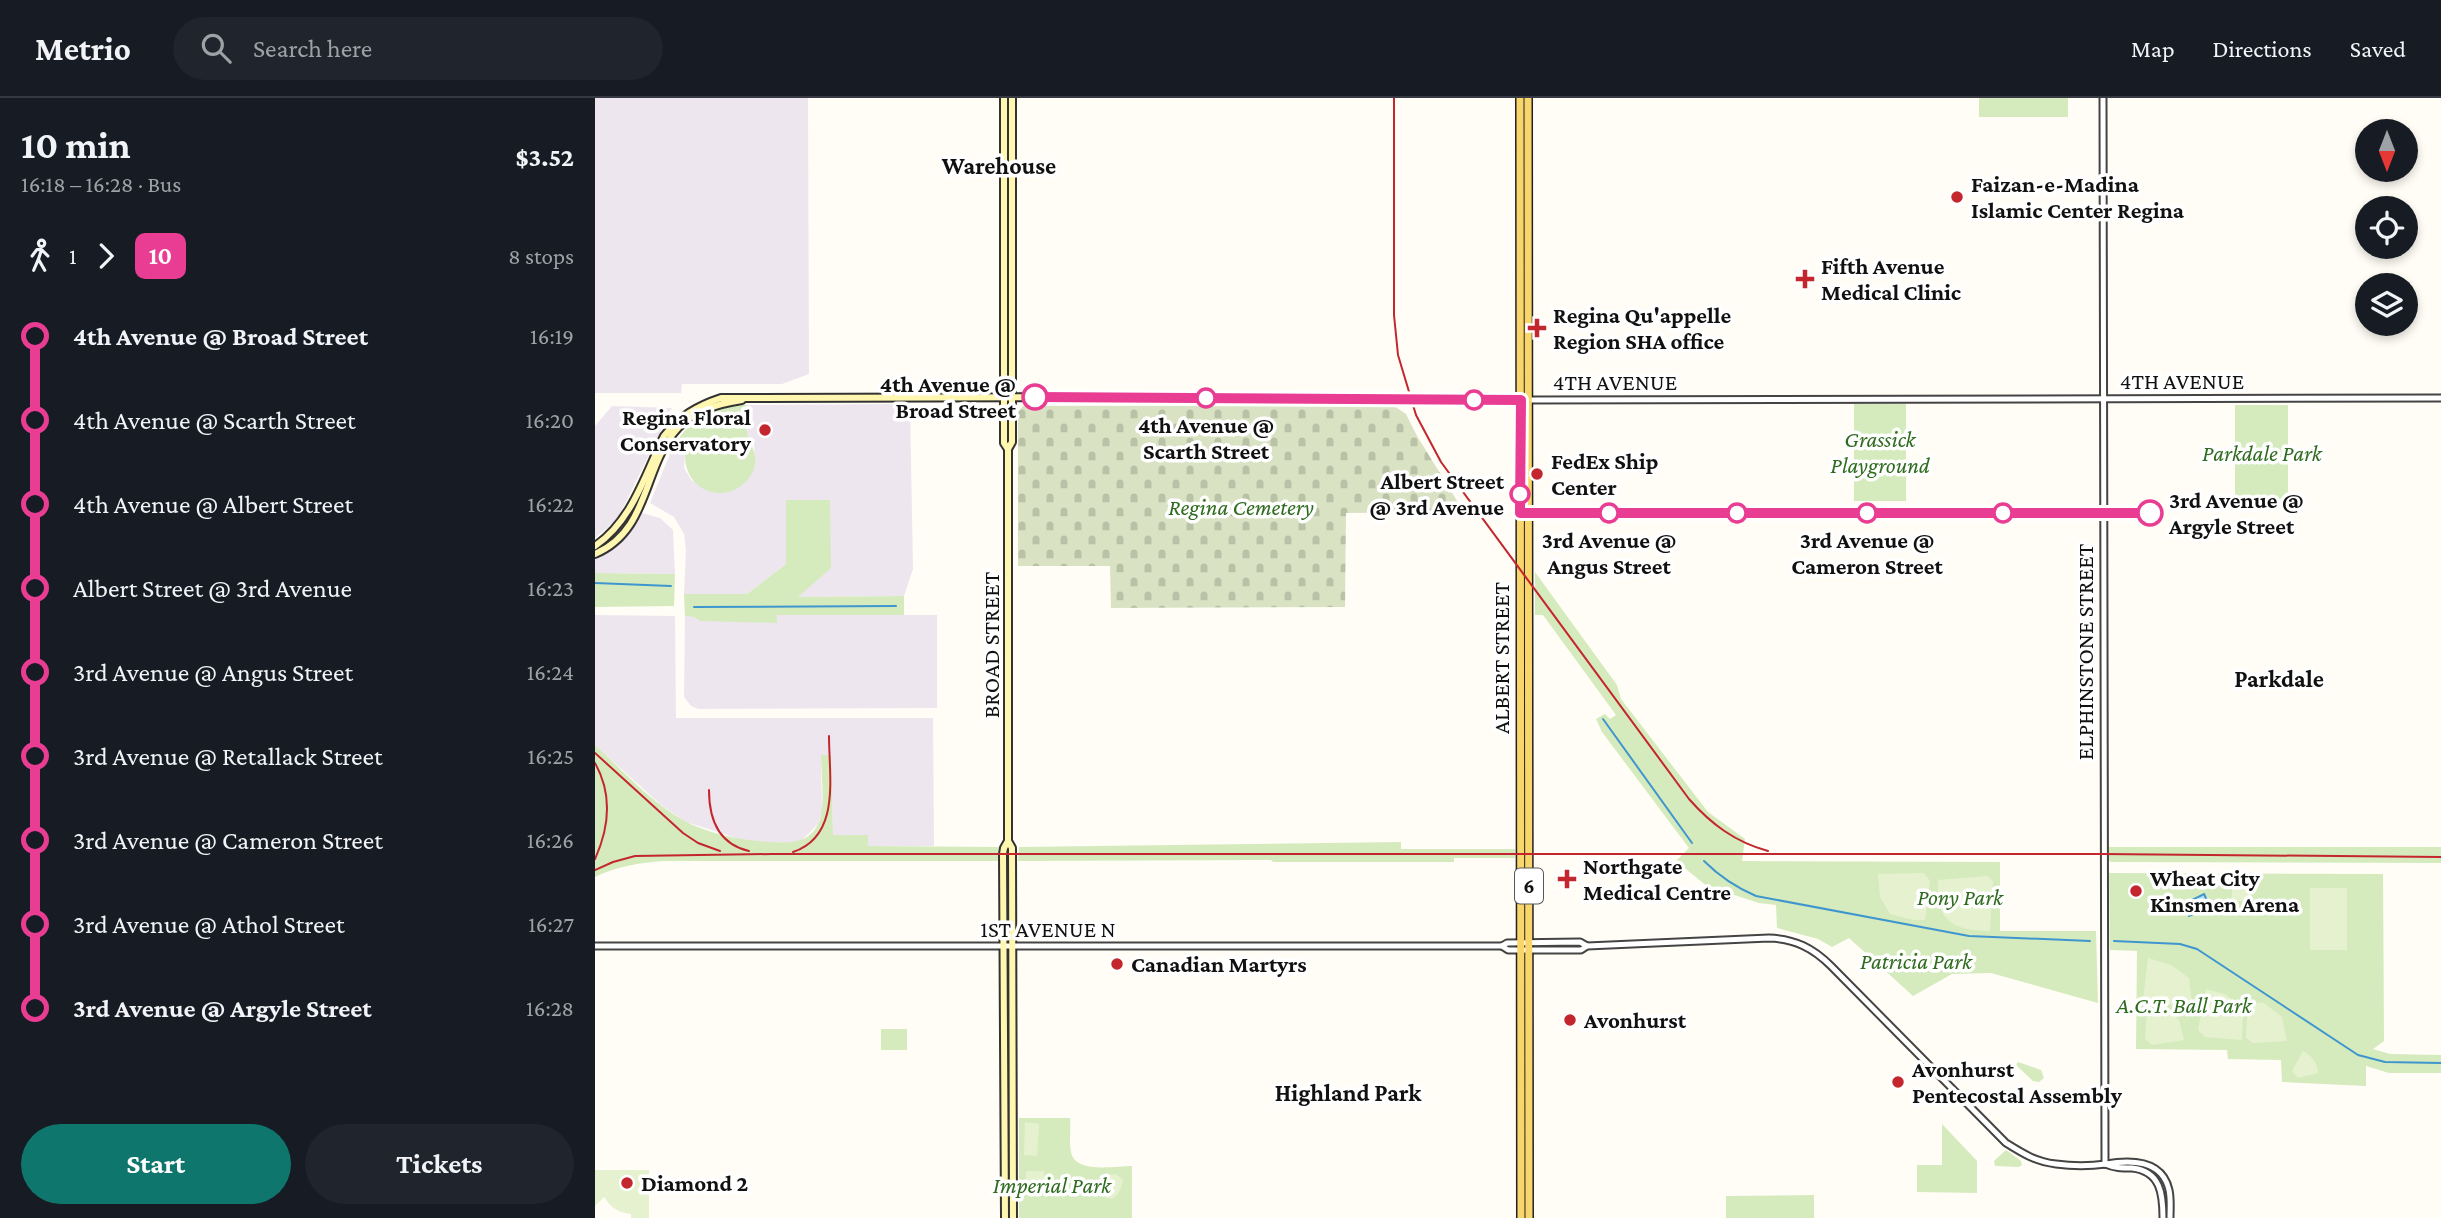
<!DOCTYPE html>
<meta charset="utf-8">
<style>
body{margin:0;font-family:"Crimson Pro",serif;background:#20242c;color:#f1f3f6;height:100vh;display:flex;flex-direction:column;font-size:26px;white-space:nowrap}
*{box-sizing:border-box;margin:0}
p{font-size:23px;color:#9ea1a6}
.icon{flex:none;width:38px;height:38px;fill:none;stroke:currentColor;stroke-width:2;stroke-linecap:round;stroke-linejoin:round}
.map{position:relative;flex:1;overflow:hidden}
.drawer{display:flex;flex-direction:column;background:#171b24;width:595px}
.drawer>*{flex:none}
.badge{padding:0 14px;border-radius:10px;font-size:24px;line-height:46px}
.needle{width:46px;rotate:180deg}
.controls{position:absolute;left:1760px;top:21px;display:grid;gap:14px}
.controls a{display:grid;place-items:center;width:63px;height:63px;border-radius:50%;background:#171b24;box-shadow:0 4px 10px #0003;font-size:35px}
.map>.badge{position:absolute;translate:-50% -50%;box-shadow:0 0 0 4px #fff}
.legs{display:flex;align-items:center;gap:10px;height:77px;padding:0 21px;font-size:23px}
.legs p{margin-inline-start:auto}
.head{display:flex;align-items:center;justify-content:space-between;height:119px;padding:0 21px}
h1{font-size:38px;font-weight:700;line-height:52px}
.cta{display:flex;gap:14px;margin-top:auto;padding:14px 21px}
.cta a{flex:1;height:80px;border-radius:42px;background:#0f766e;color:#fff;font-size:28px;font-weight:700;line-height:80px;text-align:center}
.cta a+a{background:#20242c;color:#f1f3f6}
ul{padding:0 21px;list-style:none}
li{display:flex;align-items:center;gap:24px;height:84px;font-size:26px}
li i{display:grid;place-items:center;width:10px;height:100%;margin:0 9px;background:currentColor}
li i::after{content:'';width:18px;height:18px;margin:-9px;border:5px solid;border-radius:50%;background:#171b24}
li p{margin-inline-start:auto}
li:first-child i{background:linear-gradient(#0000 50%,currentColor 0)}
li:last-child i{background:linear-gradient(currentColor 50%,#0000 0)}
header{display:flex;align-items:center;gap:42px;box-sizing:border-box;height:98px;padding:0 35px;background:#171b24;border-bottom:2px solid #363941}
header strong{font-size:33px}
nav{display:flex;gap:38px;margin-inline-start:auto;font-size:24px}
.search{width:490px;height:63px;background:#20242c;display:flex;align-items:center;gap:18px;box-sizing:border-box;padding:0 24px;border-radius:38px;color:#9ea1a6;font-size:26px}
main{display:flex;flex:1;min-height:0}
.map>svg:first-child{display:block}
.industrial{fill:#eee6ef}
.grass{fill:#d5ebbd}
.cemetery{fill:url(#cemetery-stones)}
.pitch{fill:#e6f2cf}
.water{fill:url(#water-waves);stroke:#3f96cf;stroke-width:2}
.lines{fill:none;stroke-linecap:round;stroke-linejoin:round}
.stream{stroke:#3f96cf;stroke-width:2}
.tertiary-casing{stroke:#444;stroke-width:9}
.secondary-casing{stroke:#333;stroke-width:10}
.primary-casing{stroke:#222;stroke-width:10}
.tertiary{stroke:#fff;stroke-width:5}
.secondary{stroke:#fff6b0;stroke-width:6}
.primary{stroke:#f9d66b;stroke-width:7}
.rail{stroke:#c4262e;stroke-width:2}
.line-1-casing{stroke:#fff;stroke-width:16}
.line-1{stroke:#e93d93;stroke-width:10}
.poi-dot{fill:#c4262e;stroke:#fff;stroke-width:2.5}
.stop-1-dot{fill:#fff;stroke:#e93d93;stroke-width:3.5}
.labels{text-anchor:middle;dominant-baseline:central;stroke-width:7;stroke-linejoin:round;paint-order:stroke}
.shield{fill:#fff;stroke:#585858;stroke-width:2}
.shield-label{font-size:21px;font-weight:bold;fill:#111}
.poi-label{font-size:23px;font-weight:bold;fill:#111;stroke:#fff;text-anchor:start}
.street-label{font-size:23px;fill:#111;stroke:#fff}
.stop-label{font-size:23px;font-weight:bold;fill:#111;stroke:#fff}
.park-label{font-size:23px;font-style:italic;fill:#2f6b1f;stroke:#fff}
.neighbourhood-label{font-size:24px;font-weight:bold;fill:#111;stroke:#fff}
</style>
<header>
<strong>Metrio</strong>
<div class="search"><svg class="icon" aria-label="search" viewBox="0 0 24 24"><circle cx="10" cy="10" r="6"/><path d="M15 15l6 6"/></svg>Search here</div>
<nav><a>Map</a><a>Directions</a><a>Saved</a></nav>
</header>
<main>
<section class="drawer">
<div class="head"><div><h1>10 min</h1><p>16:18 – 16:28 · Bus</p></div><b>$3.52</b></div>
<div class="legs"><svg class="icon" aria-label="walk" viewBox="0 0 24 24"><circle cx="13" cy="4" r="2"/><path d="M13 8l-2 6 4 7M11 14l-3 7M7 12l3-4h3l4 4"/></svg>1<svg class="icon" aria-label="forward" viewBox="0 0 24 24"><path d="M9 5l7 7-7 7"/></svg><b class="badge" style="background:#e93d93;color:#fff">10</b><p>8 stops</p></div>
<ul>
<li><i style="color:#e93d93"></i><b>4th Avenue @ Broad Street</b><p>16:19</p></li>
<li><i style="color:#e93d93"></i><span>4th Avenue @ Scarth Street</span><p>16:20</p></li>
<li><i style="color:#e93d93"></i><span>4th Avenue @ Albert Street</span><p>16:22</p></li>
<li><i style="color:#e93d93"></i><span>Albert Street @ 3rd Avenue</span><p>16:23</p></li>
<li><i style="color:#e93d93"></i><span>3rd Avenue @ Angus Street</span><p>16:24</p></li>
<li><i style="color:#e93d93"></i><span>3rd Avenue @ Retallack Street</span><p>16:25</p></li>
<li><i style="color:#e93d93"></i><span>3rd Avenue @ Cameron Street</span><p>16:26</p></li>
<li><i style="color:#e93d93"></i><span>3rd Avenue @ Athol Street</span><p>16:27</p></li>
<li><i style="color:#e93d93"></i><b>3rd Avenue @ Argyle Street</b><p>16:28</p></li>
</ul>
<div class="cta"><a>Start</a><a>Tickets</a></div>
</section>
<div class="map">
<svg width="1846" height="1120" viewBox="0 0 1846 1120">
<defs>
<pattern id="cemetery-stones" width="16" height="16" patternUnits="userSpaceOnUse" patternTransform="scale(1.75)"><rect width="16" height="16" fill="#d9e3c4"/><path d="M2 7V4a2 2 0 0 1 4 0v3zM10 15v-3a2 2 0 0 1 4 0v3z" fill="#b9c2a7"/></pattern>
<pattern id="water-waves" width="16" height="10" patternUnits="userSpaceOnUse" patternTransform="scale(1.75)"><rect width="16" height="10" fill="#b9e0f7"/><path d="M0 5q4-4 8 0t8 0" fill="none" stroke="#9ebfd3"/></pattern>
</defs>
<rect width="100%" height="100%" fill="#fffdf5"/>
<g class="industrial">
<path d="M 0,0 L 213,0 L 214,276 L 187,286 L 87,286 L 86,295 L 0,295 Z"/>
<path d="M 315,306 L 318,471 L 309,498 L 202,499 L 191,403 L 191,466 L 152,496 L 89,496 L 91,452 L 89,436 L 79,419 L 55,405 L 77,351 L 90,356 L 89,370 L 97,383 L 150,384 L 160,369 L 159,348 L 151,334 L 152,307 Z"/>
<path d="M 17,308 L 77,310 L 27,412 L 20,423 L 0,440 L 0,328 Z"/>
<path d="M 47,415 L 65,420 L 78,432 L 80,476 L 0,475 L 0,460 L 18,449 L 35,433 Z"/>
<path d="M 0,517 L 80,518 L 81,620 L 338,620 L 339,748 L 273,748 L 273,737 L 238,737 L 236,657 L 226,657 L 227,713 L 223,726 L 206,743 L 200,745 L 151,743 L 91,724 L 66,707 L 0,647 Z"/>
<path d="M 182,517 L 342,517 L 342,610 L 103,611 L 96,608 L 89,599 L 90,518 L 182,524 Z"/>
</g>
<g class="grass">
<rect x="1384" y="0" width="89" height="19"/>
<rect x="1259" y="306" width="52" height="97"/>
<path d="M 137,307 L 152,307 C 152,315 150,327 152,334 C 155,347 164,357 159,371 C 142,410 89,399 90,356 L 77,351 C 94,323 106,315 137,307 Z"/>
<rect x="1640" y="307" width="53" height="97"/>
<path d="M 191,402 L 235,402 L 236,470 L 203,499 L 309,498 L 309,517 L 182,517 L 182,525 L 105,523 L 99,519 L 90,518 L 89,496 L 152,496 L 191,466 Z"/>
<path d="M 940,474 L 1022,587 L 1026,601 L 1113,714 L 1150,741 L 1147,763 L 1405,764 L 1405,833 L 1501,833 L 1503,905 L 1396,875 L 1357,876 L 1318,898 L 1254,840 L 1237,849 L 1223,841 L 1182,830 L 1181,807 L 1164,805 L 1130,794 L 1129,799 L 1124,798 L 1081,763 L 1094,750 L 1007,634 L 1001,621 L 1010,616 L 1015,621 L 1021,617 L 948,517 L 940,517 Z"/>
<path d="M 0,475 L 80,476 L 79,508 L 0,509 Z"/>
<path d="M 0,647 C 28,672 56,705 90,723 C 113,736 151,743 177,744 C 196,745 214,745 223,726 C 231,710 226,675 226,657 L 236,657 L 238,737 L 273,737 L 273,748 L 404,749 L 405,763 L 69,763 C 44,765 22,768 0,779 Z"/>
<path d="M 806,744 L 806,751 L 920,751 L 920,760 L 859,760 L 859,764 L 678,764 L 676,762 L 423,763 L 424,749 Z"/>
<path d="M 1513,749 L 1846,749 L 1846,765 L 1516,764 L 1513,762 Z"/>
<path d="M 1514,775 L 1788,776 L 1789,943 L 1778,951 L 1795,956 L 1846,957 L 1846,975 L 1794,975 L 1771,968 L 1771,988 L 1687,984 L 1686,962 L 1633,961 L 1632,952 L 1541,951 L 1542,853 L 1515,852 Z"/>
<rect x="286" y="931" width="26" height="21"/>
<path d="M 1423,964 L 1446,972 L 1449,980 L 1444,984 L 1438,983 L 1421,967 Z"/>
<path d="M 424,1020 L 475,1020 C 476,1031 474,1044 476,1054 C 480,1076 520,1068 537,1068 L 537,1120 L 424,1120 Z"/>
<path d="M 1347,1026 L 1382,1063 L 1382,1095 L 1322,1094 L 1322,1067 L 1347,1067 Z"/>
<path d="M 1411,1052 L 1426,1063 L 1427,1067 L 1424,1069 L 1400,1068 L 1399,1063 Z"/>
<path d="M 1219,1097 L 1219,1120 L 1131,1120 L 1131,1098 Z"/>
</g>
<path class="cemetery" d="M 798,307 L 811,316 L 822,338 L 869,414 L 751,415 L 750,509 L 516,510 L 515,468 L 423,468 L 423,314 L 428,308 Z"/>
<g class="pitch">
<path d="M 1329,775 L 1335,783 L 1330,822 L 1319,822 L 1295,816 L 1285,799 L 1283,776 Z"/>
<path d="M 1392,778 L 1398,783 L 1395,833 C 1356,832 1341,823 1343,782 Z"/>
<rect x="1637" y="780" width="18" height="23"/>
<rect x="1715" y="790" width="37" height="62"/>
<path d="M 1553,860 L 1576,867 L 1594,880 L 1597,905 L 1556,908 L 1548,902 Z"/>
<path d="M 1611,891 L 1632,897 L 1648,915 L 1647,942 L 1610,939 L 1603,932 Z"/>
<path d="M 1653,904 L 1669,905 L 1687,919 L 1692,943 L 1658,945 L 1651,940 Z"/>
<path d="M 1571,910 L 1584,922 L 1589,942 L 1557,947 L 1550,941 L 1552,911 Z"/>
<path d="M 1708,953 C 1718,959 1722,964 1723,975 L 1703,980 L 1697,973 Z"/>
<path d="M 430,1024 L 444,1026 L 442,1058 L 429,1057 Z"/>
<path d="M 0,1072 L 54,1072 L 54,1120 L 36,1120 L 36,1116 C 23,1114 17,1111 9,1099 L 0,1108 Z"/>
<rect x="431" y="1073" width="18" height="10"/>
<path d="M 521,1076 L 528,1082 C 523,1110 503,1103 504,1084 L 512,1077 Z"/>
</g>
<path class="water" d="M 1609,796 L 1615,809 L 1594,818 L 1589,806 Z"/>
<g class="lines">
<g class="stream">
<path d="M 0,485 L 76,488"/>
<path d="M 99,509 L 301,508"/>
<path d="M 1008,621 L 1097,745"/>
<path d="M 1109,763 C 1125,779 1140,789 1161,798 L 1374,838 L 1495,843"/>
<path d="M 1519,843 L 1585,846 L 1602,851 L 1763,957 L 1790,964 L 1846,965"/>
</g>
<defs>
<g id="tertiary">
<path d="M 1508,0 L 1510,1066"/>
<path d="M 933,302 L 1846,300"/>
<path d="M 0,848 L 907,848 L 912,845 L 985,844 L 992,848"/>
<path d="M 907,848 L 913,852 L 986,852 L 992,848 L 1174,840 C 1200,841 1218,850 1236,868 L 1411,1045 C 1427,1055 1441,1064 1461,1066 C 1476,1068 1496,1068 1511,1066 C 1535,1062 1567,1061 1574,1092 C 1576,1101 1575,1111 1575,1120"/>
<path d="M 1510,1066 C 1519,1070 1527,1070 1537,1070 C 1566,1073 1568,1097 1568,1120"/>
</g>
<g id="secondary">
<path d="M 409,0 L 409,345 L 413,351 L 413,743 L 417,750 L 418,1120"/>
<path d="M 413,351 L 417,344 L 417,0"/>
<path d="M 0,448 C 37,423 50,377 69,338 C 85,318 102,308 126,300 L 484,299 L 933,302"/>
<path d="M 0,456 C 52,434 48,376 77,337 C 94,314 120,306 147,302"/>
<path d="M 410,1120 L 408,756 L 409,750 L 413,743"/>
</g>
<g id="primary">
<path d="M 925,0 L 926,1120"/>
<path d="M 933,0 L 934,1120"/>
</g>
</defs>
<use href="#tertiary" class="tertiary-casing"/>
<use href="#secondary" class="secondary-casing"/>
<use href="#primary" class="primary-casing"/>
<use href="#tertiary" class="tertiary"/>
<use href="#secondary" class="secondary"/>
<use href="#primary" class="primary"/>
<g class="rail">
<path d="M 799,0 L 799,217 L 803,257 L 821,317 L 846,364 L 1094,701 C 1116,726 1140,744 1173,753"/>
<path d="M 0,655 L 88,735 L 103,745 L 125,753"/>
<path d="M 0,665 C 18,697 14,730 0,761"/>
<path d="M 114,692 C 114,721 123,746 154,753"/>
<path d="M 198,754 C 246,738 234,679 234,638"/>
<path d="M 0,772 L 18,764 L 40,758 L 176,756 L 1508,756 L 1846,759"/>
</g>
</g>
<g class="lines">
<defs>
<path id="line-1" d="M 440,299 L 926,302 L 925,415 L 1555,415"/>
</defs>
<use href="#line-1" class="line-1-casing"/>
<use href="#line-1" class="line-1"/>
</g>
<g class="poi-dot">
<circle cx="1362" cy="99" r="7"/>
<path d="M1206.5 170.5h7v7h7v7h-7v7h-7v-7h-7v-7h7z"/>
<path d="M938.5 219.5h7v7h7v7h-7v7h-7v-7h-7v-7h7z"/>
<circle cx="170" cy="332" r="7"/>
<circle cx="942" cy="376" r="7"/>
<path d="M968.5 770.5h7v7h7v7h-7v7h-7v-7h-7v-7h7z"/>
<circle cx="1541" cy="793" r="7"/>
<circle cx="522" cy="866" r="7"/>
<circle cx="975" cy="922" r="7"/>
<circle cx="1303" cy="984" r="7"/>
<circle cx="32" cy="1085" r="7"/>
</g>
<g class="stop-1-dot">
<circle cx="440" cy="299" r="12"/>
<circle cx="611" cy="300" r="9"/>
<circle cx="879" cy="302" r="9"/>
<circle cx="925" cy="396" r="9"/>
<circle cx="1014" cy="415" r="9"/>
<circle cx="1142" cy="415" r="9"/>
<circle cx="1272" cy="415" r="9"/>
<circle cx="1408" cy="415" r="9"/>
<circle cx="1555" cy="415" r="12"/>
</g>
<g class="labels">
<rect class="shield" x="920" y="770.5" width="28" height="35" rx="5"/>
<g class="shield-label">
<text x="934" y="788">6</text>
</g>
<g class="poi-label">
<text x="1376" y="86">Faizan-e-Madina<tspan x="1376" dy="26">Islamic Center Regina</tspan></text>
<text x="1226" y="168">Fifth Avenue<tspan x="1226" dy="26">Medical Clinic</tspan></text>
<text x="958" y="217">Regina Qu'appelle<tspan x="958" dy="26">Region SHA office</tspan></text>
<text x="156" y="319" text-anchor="end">Regina Floral<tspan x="156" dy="26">Conservatory</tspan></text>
<text x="956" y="363">FedEx Ship<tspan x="956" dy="26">Center</tspan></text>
<text x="988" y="768">Northgate<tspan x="988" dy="26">Medical Centre</tspan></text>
<text x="1555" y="780">Wheat City<tspan x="1555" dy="26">Kinsmen Arena</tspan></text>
<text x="536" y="866">Canadian Martyrs</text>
<text x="989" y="922">Avonhurst</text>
<text x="1317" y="971">Avonhurst<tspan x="1317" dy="26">Pentecostal Assembly</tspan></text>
<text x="46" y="1085">Diamond 2</text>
</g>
<g class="street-label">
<text x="1587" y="283">4TH AVENUE</text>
<text x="1020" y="284">4TH AVENUE</text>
<text transform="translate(396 547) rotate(-90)">BROAD STREET</text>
<text transform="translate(1490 554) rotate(-90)">ELPHINSTONE STREET</text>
<text transform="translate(906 560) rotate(-90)">ALBERT STREET</text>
<text x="453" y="831">1ST AVENUE N</text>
</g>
<g class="stop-label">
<text x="421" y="286" text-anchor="end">4th Avenue @<tspan x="421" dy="26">Broad Street</tspan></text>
<text x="611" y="327">4th Avenue @<tspan x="611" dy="26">Scarth Street</tspan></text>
<text x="909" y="383" text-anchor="end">Albert Street<tspan x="909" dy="26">@ 3rd Avenue</tspan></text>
<text x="1574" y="402" text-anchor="start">3rd Avenue @<tspan x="1574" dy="26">Argyle Street</tspan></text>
<text x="1014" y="442">3rd Avenue @<tspan x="1014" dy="26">Angus Street</tspan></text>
<text x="1272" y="442">3rd Avenue @<tspan x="1272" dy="26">Cameron Street</tspan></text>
</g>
<g class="park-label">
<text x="1285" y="341">Grassick<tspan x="1285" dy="26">Playground</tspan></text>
<text x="1667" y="355">Parkdale Park</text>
<text x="646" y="409">Regina Cemetery</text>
<text x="1365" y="799">Pony Park</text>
<text x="1321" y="863">Patricia Park</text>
<text x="1589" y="907">A.C.T. Ball Park</text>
<text x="457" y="1087">Imperial Park</text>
</g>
<g class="neighbourhood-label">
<text x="404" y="67">Warehouse</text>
<text x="1684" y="580">Parkdale</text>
<text x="753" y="994">Highland Park</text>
</g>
</g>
</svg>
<div class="controls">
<a><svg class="needle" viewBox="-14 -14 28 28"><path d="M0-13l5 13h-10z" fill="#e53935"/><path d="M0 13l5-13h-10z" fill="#9ea1a6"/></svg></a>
<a><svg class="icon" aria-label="locate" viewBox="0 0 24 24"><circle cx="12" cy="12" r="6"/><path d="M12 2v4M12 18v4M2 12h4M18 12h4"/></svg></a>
<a><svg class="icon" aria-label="layers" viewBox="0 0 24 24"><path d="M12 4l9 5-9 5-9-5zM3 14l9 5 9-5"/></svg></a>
</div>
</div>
</main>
